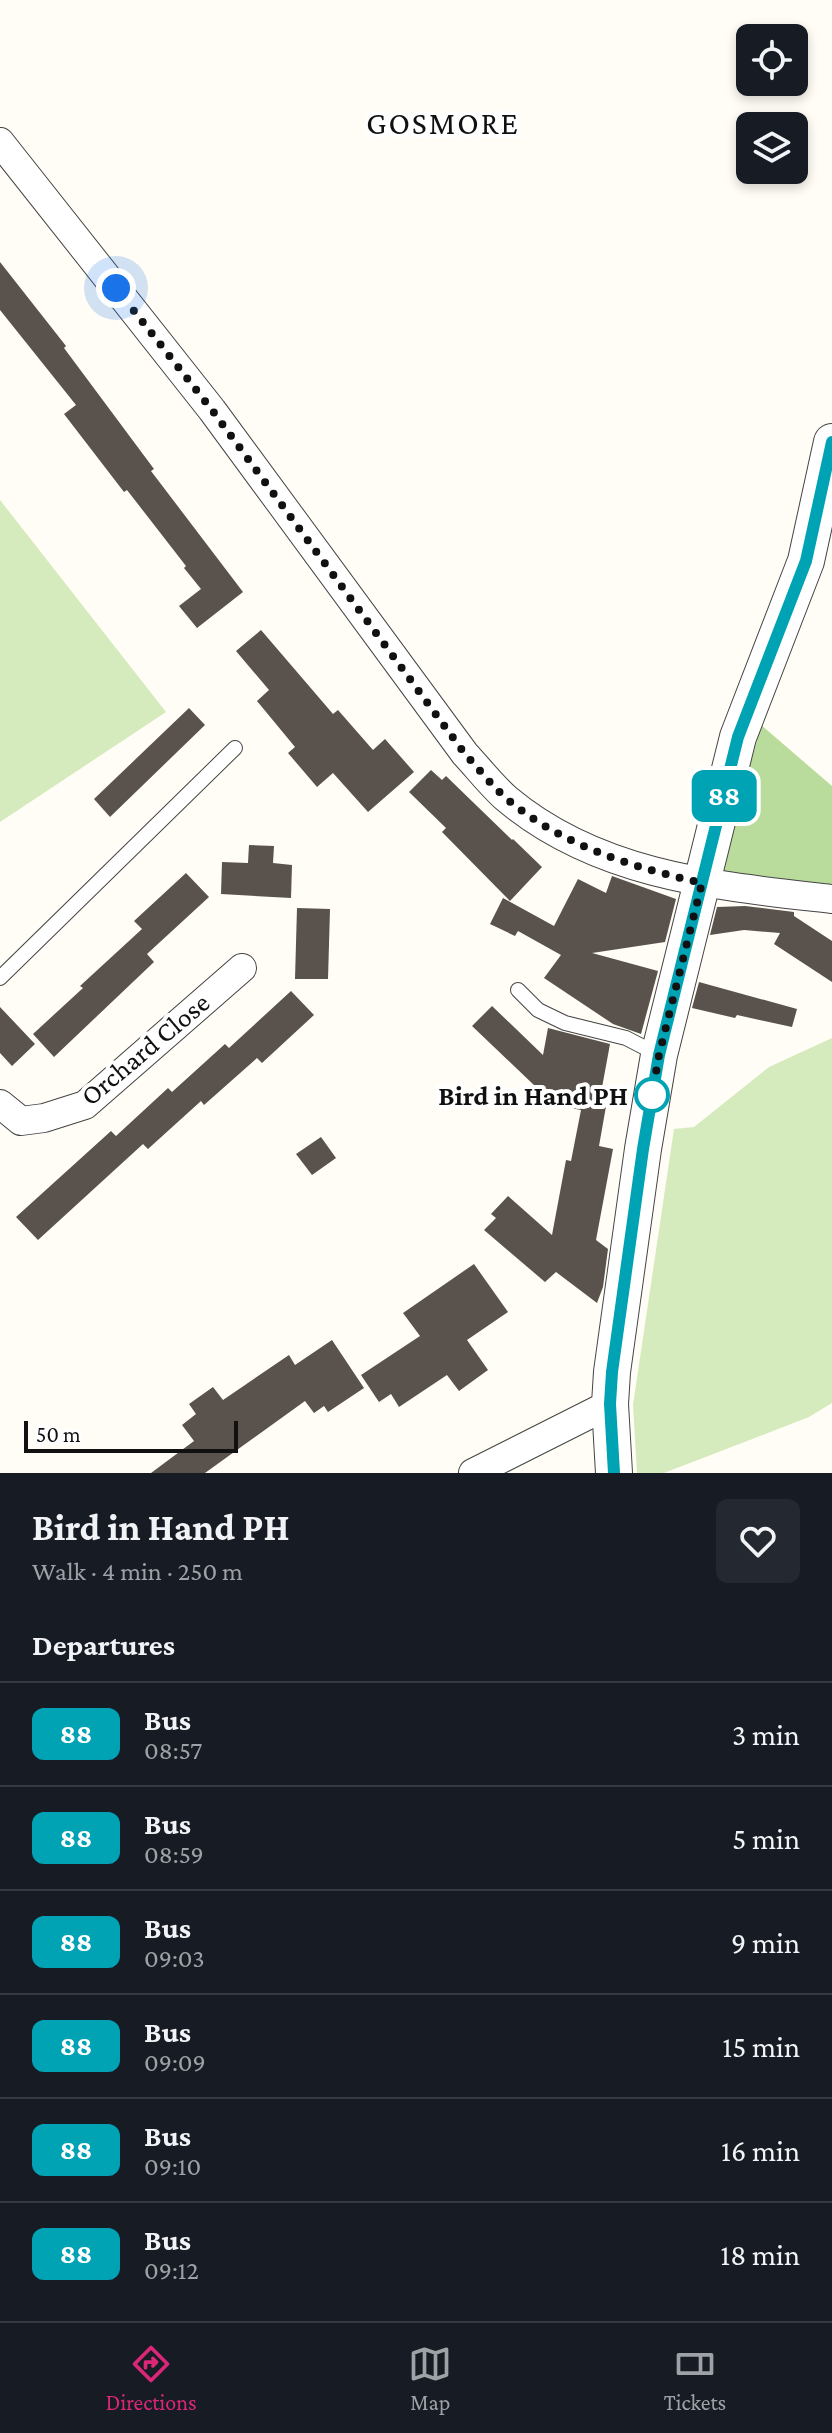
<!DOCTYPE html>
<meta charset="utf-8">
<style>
body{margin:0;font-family:"Crimson Pro",serif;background:#242831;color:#f1f3f6;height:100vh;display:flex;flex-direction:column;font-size:30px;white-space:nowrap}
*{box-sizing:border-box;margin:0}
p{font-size:26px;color:#9ea1a6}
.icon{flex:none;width:44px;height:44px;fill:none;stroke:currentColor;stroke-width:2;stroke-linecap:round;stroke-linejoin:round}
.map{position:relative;height:1473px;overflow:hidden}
.details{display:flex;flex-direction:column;background:#171b24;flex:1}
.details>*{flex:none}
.badge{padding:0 16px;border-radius:12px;font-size:28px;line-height:52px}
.controls{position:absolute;left:736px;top:24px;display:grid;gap:16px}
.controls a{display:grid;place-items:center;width:72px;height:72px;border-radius:12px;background:#171b24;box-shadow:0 4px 12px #0003;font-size:40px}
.scale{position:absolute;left:24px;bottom:20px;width:214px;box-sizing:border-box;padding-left:8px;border:4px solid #111;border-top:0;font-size:22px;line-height:28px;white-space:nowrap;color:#111;-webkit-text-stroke:6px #fff;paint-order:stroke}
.you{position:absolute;width:40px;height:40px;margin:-20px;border:6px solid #fff;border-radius:50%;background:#1a73e8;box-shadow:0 0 0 12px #1a73e833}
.map>.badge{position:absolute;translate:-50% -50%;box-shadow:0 0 0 4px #fff}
h2{padding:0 32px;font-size:30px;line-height:72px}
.round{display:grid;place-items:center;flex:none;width:84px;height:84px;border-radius:12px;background:#242831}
.headline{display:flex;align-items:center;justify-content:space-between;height:136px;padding:0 32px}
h1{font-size:38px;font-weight:700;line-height:60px}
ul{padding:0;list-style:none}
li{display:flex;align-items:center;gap:24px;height:104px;padding:0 32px;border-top:2px solid #363941}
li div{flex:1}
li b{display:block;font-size:30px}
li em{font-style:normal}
li .badge{min-width:88px;font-weight:700;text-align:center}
.dock{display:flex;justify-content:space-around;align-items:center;height:112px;border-top:2px solid #363941;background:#171b24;font-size:22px;color:#9ea1a6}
.dock a{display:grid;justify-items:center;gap:4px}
.dock .on{color:#db2777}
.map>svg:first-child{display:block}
.green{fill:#d5ebbd}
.forest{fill:#b9dc9c}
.building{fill:#5a524d}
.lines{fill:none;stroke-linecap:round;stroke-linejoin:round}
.service-casing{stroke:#444;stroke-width:16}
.minor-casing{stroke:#444;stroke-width:30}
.tertiary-casing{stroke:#444;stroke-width:38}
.service{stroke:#fff;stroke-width:14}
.minor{stroke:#fff;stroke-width:28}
.tertiary{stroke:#fff;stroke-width:36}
.line-casing{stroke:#fff;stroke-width:18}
.line{stroke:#00a3b4;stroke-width:12}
.walk{stroke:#111;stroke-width:8;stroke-dasharray:0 14.4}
.stop-dot{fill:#fff;stroke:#00a3b4;stroke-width:4}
.labels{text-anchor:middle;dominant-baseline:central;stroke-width:8;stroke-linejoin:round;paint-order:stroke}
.street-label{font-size:28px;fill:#111;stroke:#fff}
.stop-label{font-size:28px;font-weight:bold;fill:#111;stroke:#fff;text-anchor:end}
.quarter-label{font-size:32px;letter-spacing:2px;fill:#111;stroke:#fff}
</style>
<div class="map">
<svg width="832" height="1473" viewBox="0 0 832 1473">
<rect width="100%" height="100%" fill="#fffdf5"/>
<g class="green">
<path d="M 0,500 L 166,712 L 0,822 Z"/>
<path d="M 832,1038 L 832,1403 L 809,1417 L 664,1473 L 637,1473 L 633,1405 L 674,1129 L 694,1127 L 769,1067 Z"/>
</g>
<path class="forest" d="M 761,725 L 832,786 L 832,894 L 720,874 Z"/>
<g class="building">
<path d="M 0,262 L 66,346 L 64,348 L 154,469 L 151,471 L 243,592 L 197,628 L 179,606 L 201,589 L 184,568 L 186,566 L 127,490 L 124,492 L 64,414 L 76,405 L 0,310 Z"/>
<path d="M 261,630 L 333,714 L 338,710 L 373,750 L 385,739 L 414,772 L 368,812 L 333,773 L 317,787 L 288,753 L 295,747 L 257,701 L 269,690 L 236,651 Z"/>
<path d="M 189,708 L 205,725 L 110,817 L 94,799 Z"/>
<path d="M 431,770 L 442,780 L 446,776 L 512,840 L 513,839 L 542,867 L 510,901 L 442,832 L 446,828 L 409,792 Z"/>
<path d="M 249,845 L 274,846 L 273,863 L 292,865 L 291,898 L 221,894 L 222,862 L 248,863 Z"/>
<path d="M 186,873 L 209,897 L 147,954 L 154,962 L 54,1057 L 33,1034 L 83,988 L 80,986 L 142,929 L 134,921 Z"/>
<path d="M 612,876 L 676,899 L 665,942 L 592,953 L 658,971 L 641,1034 L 613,1024 L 544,978 L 561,955 L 518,931 L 515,936 L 490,924 L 503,898 L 554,926 L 578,879 L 606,893 Z"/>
<path d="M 745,906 L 794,912 L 794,916 L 832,941 L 832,982 L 774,944 L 780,933 L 744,930 L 710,935 L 717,907 Z"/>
<path d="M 297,908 L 330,909 L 328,979 L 295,979 Z"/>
<path d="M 699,982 L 797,1009 L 792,1027 L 737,1015 L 735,1018 L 692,1008 Z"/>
<path d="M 291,991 L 314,1015 L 262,1063 L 257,1058 L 204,1105 L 201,1101 L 148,1149 L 143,1144 L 38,1240 L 16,1217 L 111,1131 L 116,1136 L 168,1088 L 172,1092 L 225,1044 L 229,1048 Z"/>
<path d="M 492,1006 L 543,1055 L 548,1028 L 610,1044 L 601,1093 L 608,1095 L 599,1146 L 613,1149 L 596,1240 L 608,1249 L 603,1287 L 597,1303 L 556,1272 L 545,1282 L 484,1230 L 496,1218 L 491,1214 L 508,1196 L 552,1235 L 566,1160 L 571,1161 L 581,1110 L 565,1107 L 567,1097 L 552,1094 L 553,1090 L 536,1087 L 472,1026 Z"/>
<path d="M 0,1007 L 35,1044 L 12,1066 L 0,1053 Z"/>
<path d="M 321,1137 L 336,1158 L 312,1175 L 296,1154 Z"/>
<path d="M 474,1264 L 508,1312 L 467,1340 L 488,1370 L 459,1391 L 447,1375 L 399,1407 L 391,1394 L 379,1402 L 361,1375 L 420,1336 L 403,1313 Z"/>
<path d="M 332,1340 L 364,1388 L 328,1412 L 324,1406 L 314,1413 L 305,1401 L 205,1473 L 151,1473 L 194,1441 L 182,1425 L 196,1414 L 189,1404 L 213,1387 L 223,1400 L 289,1355 L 295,1365 Z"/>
</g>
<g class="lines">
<defs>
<g id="service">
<path d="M 0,978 L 235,748"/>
<path d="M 518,990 L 538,1010 L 565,1023 L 626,1038 L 659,1055"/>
</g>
<g id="minor">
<path d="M 0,142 L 212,410 L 465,754 C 479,769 492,786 507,799 C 599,876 718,886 832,899"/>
<path d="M 0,1104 L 21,1121 L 44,1118 L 85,1105 L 242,968"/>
<path d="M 473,1473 L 610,1404"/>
</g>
<path id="tertiary" d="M 614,1473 L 610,1404 L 612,1372 L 643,1149 L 659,1055 L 738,737 L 806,561 L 832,442"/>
</defs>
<use href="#service" class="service-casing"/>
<use href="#minor" class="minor-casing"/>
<use href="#tertiary" class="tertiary-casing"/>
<use href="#service" class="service"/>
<use href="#minor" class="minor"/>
<use href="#tertiary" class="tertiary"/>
</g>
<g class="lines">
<defs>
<path id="line" d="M 614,1473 L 610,1404 L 612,1372 L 643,1149 L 659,1055 L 738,737 L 806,561 L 832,442"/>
</defs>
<use href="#line" class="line-casing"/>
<use href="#line" class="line"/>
<path class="walk" d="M 116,288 L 212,410 L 465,754 C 479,769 492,786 507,799 C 563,846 632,867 702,883 L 659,1055 L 652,1095"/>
</g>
<circle class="stop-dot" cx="652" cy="1095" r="16"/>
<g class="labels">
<g class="street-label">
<text transform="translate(145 1049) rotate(-40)">Orchard Close</text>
</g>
<g class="stop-label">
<text x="628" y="1095">Bird in Hand PH</text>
</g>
<g class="quarter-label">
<text x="443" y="123">GOSMORE</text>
</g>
</g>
</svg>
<div class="controls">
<a><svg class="icon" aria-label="locate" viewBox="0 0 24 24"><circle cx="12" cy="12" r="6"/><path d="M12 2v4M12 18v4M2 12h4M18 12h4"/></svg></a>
<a><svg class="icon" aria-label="layers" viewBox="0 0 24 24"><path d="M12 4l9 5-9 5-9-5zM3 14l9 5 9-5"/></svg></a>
</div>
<div class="scale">50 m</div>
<div class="you" style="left:116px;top:288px"></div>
<b class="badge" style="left:724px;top:796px;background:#00a3b4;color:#fff">88</b>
</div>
<section class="details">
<div class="headline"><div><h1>Bird in Hand PH</h1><p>Walk · 4 min · 250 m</p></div><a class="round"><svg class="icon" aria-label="heart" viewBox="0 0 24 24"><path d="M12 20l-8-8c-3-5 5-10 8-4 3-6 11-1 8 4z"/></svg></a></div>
<h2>Departures</h2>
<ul>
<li><span class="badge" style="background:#00a3b4;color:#fff">88</span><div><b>Bus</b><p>08:57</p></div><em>3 min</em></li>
<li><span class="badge" style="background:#00a3b4;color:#fff">88</span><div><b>Bus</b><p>08:59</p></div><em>5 min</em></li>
<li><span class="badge" style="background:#00a3b4;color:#fff">88</span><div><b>Bus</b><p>09:03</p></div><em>9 min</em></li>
<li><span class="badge" style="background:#00a3b4;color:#fff">88</span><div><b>Bus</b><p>09:09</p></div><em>15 min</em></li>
<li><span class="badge" style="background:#00a3b4;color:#fff">88</span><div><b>Bus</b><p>09:10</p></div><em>16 min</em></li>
<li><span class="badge" style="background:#00a3b4;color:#fff">88</span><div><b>Bus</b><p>09:12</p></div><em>18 min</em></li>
</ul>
</section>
<nav class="dock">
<a class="on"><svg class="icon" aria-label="directions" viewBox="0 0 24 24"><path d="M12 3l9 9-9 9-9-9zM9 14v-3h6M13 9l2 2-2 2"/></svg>Directions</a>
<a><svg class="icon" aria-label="map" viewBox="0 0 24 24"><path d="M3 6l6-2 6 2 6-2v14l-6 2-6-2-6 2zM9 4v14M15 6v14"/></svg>Map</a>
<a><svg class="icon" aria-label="tickets" viewBox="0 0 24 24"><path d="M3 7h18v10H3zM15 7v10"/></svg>Tickets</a>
</nav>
